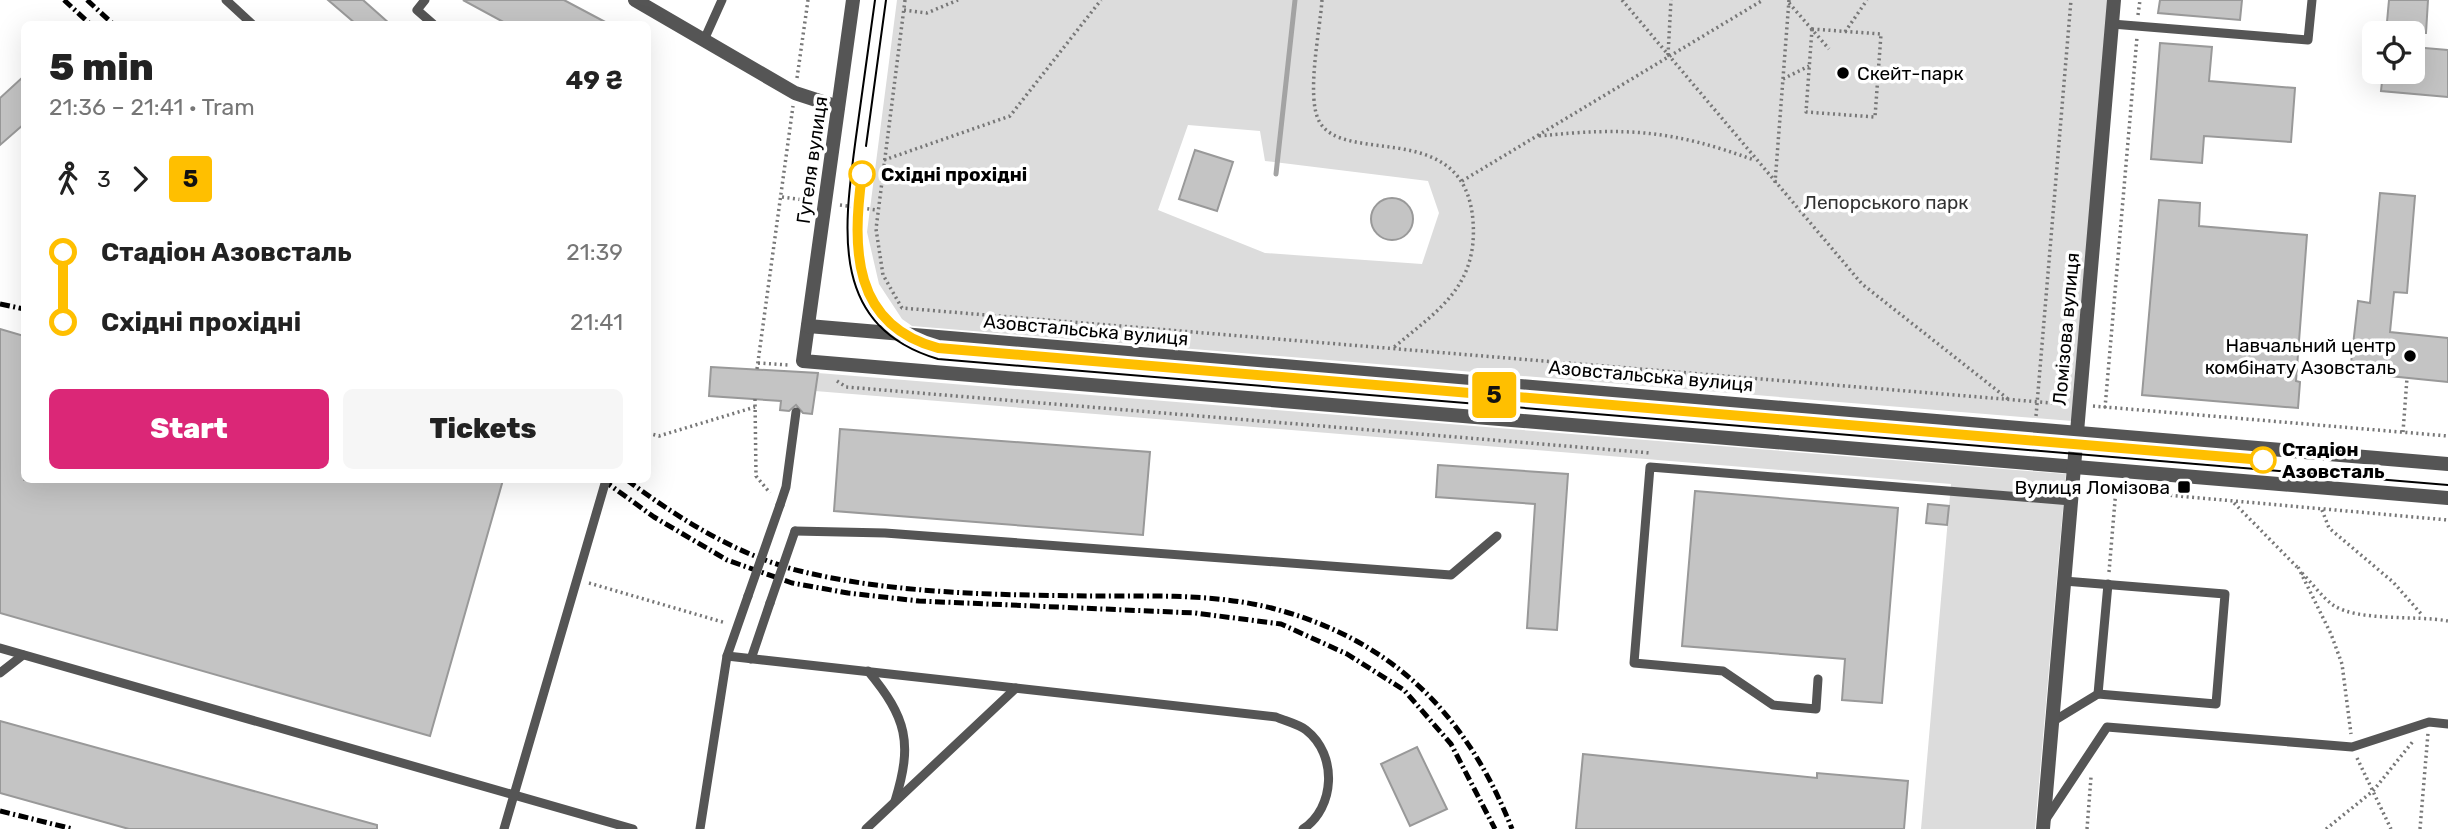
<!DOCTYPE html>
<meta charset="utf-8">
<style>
body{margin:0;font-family:Rubik,sans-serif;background:#f6f6f6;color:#222;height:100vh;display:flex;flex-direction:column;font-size:26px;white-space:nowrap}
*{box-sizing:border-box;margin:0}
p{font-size:23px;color:#767676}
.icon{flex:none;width:38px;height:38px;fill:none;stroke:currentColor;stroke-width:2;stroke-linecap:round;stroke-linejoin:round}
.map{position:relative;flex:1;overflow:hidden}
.drawer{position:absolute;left:21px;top:21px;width:630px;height:462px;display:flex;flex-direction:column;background:#fff;border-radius:10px;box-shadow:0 7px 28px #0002}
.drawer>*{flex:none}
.badge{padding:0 14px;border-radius:5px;font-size:24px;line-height:46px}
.fabs{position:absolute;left:2362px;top:21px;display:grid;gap:14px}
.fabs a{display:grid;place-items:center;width:63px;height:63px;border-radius:10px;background:#fff;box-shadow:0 7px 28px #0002;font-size:35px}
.map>.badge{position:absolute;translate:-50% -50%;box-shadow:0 0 0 4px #fff}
.legs{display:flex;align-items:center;gap:10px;height:77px;padding:0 28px;font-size:23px}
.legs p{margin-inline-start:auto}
.overview{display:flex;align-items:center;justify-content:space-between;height:119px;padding:0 28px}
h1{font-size:38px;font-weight:800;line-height:52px}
.cta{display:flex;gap:14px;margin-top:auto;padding:14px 28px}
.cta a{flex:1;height:80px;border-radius:10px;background:#db2777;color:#fff;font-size:28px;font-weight:800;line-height:80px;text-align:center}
.cta a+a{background:#f6f6f6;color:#222}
ul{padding:0 28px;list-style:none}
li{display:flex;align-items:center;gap:24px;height:70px;font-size:26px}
li i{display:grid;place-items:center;width:10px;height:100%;margin:0 9px;background:currentColor}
li i::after{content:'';width:18px;height:18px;margin:-9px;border:5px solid;border-radius:50%;background:#fff}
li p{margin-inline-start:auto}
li:first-child i{background:linear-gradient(#0000 50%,currentColor 0)}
li:last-child i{background:linear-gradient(currentColor 50%,#0000 0)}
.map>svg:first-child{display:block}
.green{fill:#dcdcdc;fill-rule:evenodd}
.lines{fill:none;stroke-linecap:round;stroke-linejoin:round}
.stream{stroke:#a3a3a3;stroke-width:5}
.building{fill:#c4c4c4;stroke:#999;stroke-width:2}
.path{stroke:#777;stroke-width:3.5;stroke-dasharray:2 3.5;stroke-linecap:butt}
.service{stroke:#555;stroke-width:9}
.minor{stroke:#555;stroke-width:14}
.tertiary{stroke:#555;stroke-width:14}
.tram{stroke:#000;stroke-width:2}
.rail{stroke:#000;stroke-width:5;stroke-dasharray:10 3.5 2 3.5;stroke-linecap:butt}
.service-bridge{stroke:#555;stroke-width:9}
.line-1-casing{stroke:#fff;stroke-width:16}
.line-1{stroke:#ffbf00;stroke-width:10}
.poi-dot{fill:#000;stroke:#fff;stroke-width:2.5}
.stop-1-dot{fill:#fff;stroke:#ffbf00;stroke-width:3.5}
.labels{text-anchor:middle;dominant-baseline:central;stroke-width:7;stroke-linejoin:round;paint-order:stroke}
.poi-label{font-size:19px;fill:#000;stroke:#fff;text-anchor:end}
.street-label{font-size:19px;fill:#000;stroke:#fff}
.stop-label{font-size:19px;font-weight:bold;fill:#000;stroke:#fff;text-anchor:start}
.park-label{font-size:19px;fill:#333;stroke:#fff}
</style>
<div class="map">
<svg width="2448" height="829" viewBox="0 0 2448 829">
<rect width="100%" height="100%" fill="#fff"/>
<g class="green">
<path d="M 897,0 L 2108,0 L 2072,421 L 912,326 L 902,319 L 879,284 L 867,232 ZM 1188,125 L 1260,131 L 1265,161 L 1428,181 L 1439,213 L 1422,264 L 1265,253 L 1158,210 Z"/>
<path d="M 818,373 L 2066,474 L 2035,829 L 1921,829 L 1951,484 L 815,391 Z"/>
</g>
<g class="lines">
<path class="stream" d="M 1276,174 L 1295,0"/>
</g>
<g class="building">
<path d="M 328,0 L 363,0 L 390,24 L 356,24 Z"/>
<path d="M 463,0 L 564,0 L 609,24 L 507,24 Z"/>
<path d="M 2160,0 L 2242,0 L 2240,20 L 2158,13 Z"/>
<path d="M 2389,0 L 2428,0 L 2426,33 L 2386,33 Z"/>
<path d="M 2160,43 L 2212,47 L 2209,81 L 2295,88 L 2291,142 L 2204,136 L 2202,163 L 2151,159 Z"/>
<path d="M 2413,47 L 2448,50 L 2448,97 L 2381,91 L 2383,72 L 2413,72 Z"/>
<path d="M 24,76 L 24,124 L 0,145 L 0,98 Z"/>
<path d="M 1195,150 L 1233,162 L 1217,211 L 1179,199 Z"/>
<path d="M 2380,193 L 2415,196 L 2407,293 L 2394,292 L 2390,332 L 2448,338 L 2448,382 L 2350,372 L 2358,301 L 2370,303 Z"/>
<circle cx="1392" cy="219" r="21"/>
<path d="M 2159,200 L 2200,203 L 2199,226 L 2307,235 L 2296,381 L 2300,382 L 2298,408 L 2142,395 Z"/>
<path d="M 0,329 L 24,336 L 24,480 L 503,480 L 430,736 L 0,613 Z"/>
<path d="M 711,367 L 818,373 L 812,414 L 803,413 L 796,405 L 789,411 L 780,410 L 781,401 L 709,396 Z"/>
<path d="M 840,429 L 1150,452 L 1143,535 L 834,511 Z"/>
<path d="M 1438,465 L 1568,474 L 1557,630 L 1527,628 L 1535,504 L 1436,497 Z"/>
<path d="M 1695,491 L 1898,508 L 1882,703 L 1842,700 L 1845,659 L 1682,646 Z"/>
<path d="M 1928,504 L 1949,506 L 1947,525 L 1926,523 Z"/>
<path d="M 0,721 L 377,825 L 377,829 L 129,829 L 0,793 Z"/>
<path d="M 1417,747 L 1447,809 L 1410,826 L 1381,764 Z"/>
<path d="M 1583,754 L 1817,778 L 1817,773 L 1908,781 L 1904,829 L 1576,829 Z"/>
</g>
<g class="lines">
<g class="path">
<path d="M 905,0 L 876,229 L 883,275 L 902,308 L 2064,404"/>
<path d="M 1322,0 C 1320,30 1306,96 1319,121 C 1343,167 1465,116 1473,221 C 1478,287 1437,311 1393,348"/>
<path d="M 1622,0 L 1862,284 L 2008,399"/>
<path d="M 1789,3 L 1829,49"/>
<path d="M 904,10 L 927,13 L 958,0"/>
<path d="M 2138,15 L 2140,0"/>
<path d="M 1812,29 L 1881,34 L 1875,117 L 1806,112 Z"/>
<path d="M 1845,32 L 1867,0"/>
<path d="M 1668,55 L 1671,0"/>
<path d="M 797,78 L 808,0"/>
<path d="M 1783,79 L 1809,66"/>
<path d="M 1539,136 C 1626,127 1672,130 1754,160"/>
<path d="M 884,160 L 1010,116 L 1101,0"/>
<path d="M 1462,181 L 1763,0"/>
<path d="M 1775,183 L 1789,0"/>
<path d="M 782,197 L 812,201"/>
<path d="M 840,205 L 877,210"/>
<path d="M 758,363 L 788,365"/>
<path d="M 757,369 L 793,106"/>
<path d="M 837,381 L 846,387 L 1651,453"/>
<path d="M 755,399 L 756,476 L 770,493"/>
<path d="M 2093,406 L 2448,436"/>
<path d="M 2105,408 L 2137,37"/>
<path d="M 2036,416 L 2071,0"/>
<path d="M 2403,432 L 2407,378"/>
<path d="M 648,433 L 659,436 L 755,407"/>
<path d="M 2088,488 L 2448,520"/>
<path d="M 2234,503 L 2297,567"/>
<path d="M 2322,510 L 2329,528 L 2393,582 L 2423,616"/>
<path d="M 2298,567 L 2331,634 L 2342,664 L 2351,734"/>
<path d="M 2109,572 L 2116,489"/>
<path d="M 2302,573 C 2312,583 2322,597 2333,605 C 2358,622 2417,615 2448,621"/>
<path d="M 589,583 L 726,623"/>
<path d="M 2357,758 L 2391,829"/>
<path d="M 2087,829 L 2091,777"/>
<path d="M 2326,829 L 2373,791 L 2414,740"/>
<path d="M 2420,829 L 2428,733"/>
</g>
<g class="service">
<path d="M 226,0 L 252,24"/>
<path d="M 425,0 L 417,10 L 433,24"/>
<path d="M 2112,24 L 2308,40 L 2312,0"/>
<path d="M 704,40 L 722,0"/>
<path d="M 780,505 L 786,487 L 796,412"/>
<path d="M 795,531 L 885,533 L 1451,575 L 1497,536"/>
<path d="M 0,648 L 633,829"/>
<path d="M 727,656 L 1276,717 C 1285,721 1298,724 1306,730 C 1338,755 1335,808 1303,829"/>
<path d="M 751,659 L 770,603"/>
<path d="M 868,671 C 907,718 913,743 895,801"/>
<path d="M 0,673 L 23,655"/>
<path d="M 1818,679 L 1816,709 L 1773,705 L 1723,671 L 1634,663 L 1650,467 L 2071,501"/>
<path d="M 2098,694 L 2108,584"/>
<path d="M 2052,722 L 2098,694 L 2216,704 L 2225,594 L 2064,581"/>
<path d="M 2046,819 L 2107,727 L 2352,747 L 2429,722 L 2448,724"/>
<path d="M 700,829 L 727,656 L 748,596"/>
<path d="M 866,829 L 1016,688"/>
</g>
<path class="minor" d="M 635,0 L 795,93 L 838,107"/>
<g class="tertiary">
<path d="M 853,0 L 803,361 L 2448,498"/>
<path d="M 808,326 L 2448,464"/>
<path d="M 2043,829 L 2114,0"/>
</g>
<g class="tram">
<path d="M 875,0 C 869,46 862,91 856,137 C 844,228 828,326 938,359 L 2448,485"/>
<path d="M 866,146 L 886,0"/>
<path d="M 859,264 L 856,228 L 861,177"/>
</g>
<g class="rail">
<path d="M 64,0 L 90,24"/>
<path d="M 87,0 L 113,24"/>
<path d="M 0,304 L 24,309"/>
<path d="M 603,480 L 654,517 L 727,560 L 792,583 L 848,593 L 919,601 L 1195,613 L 1281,624 L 1347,654 L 1404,690 L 1451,744 L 1495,829"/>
<path d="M 627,480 C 679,519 740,557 804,572 C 897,594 999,595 1094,596 C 1149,596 1209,594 1263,606 C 1388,635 1466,712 1512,829"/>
<path d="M 0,811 L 73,829"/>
</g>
<g class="service-bridge">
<path d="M 748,596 L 780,505"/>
<path d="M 770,603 L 795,531"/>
<path d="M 504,829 L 606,480"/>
</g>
</g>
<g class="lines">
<defs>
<path id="line-1" d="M 862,174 C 852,248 852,325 938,348 L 2263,460"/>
</defs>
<use href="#line-1" class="line-1-casing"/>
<use href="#line-1" class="line-1"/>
</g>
<g class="poi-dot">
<circle cx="1843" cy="73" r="7"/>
<circle cx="2410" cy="356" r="7"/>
<rect x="2177" y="480" width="14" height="14" rx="3.5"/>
</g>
<g class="stop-1-dot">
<circle cx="862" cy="174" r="12"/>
<circle cx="2263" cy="460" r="12"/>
</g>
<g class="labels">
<g class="poi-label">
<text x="1857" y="73" text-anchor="start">Скейт-парк</text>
<text x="2396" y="345">Навчальний центр<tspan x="2396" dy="22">комбінату Азовсталь</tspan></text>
<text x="2170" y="487">Вулиця Ломізова</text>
</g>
<g class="street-label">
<text transform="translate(812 160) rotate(-82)">Гугеля вулиця</text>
<text transform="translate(2066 329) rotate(-85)">Ломізова вулиця</text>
<text transform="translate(1086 330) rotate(5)">Азовстальська вулиця</text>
<text transform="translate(1651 376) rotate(5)">Азовстальська вулиця</text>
</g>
<g class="stop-label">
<text x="881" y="174">Східні прохідні</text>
<text x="2282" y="449">Стадіон<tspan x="2282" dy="22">Азовсталь</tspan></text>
</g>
<g class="park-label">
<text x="1886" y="202">Лепорського парк</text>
</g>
</g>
</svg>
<div class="fabs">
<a><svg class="icon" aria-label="locate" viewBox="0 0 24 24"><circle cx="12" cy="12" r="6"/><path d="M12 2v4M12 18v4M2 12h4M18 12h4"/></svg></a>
</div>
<b class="badge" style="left:1494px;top:395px;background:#ffbf00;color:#111">5</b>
<section class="drawer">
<div class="overview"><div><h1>5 min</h1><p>21:36 – 21:41 · Tram</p></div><b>49 ₴</b></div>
<div class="legs"><svg class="icon" aria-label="walk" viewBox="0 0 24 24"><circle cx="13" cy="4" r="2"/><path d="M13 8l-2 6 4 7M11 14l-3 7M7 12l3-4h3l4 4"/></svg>3<svg class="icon" aria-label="forward" viewBox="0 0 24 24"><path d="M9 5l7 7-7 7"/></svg><b class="badge" style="background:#ffbf00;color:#111">5</b></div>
<ul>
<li><i style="color:#ffbf00"></i><b>Стадіон Азовсталь</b><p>21:39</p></li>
<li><i style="color:#ffbf00"></i><b>Східні прохідні</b><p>21:41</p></li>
</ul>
<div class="cta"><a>Start</a><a>Tickets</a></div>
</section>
</div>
